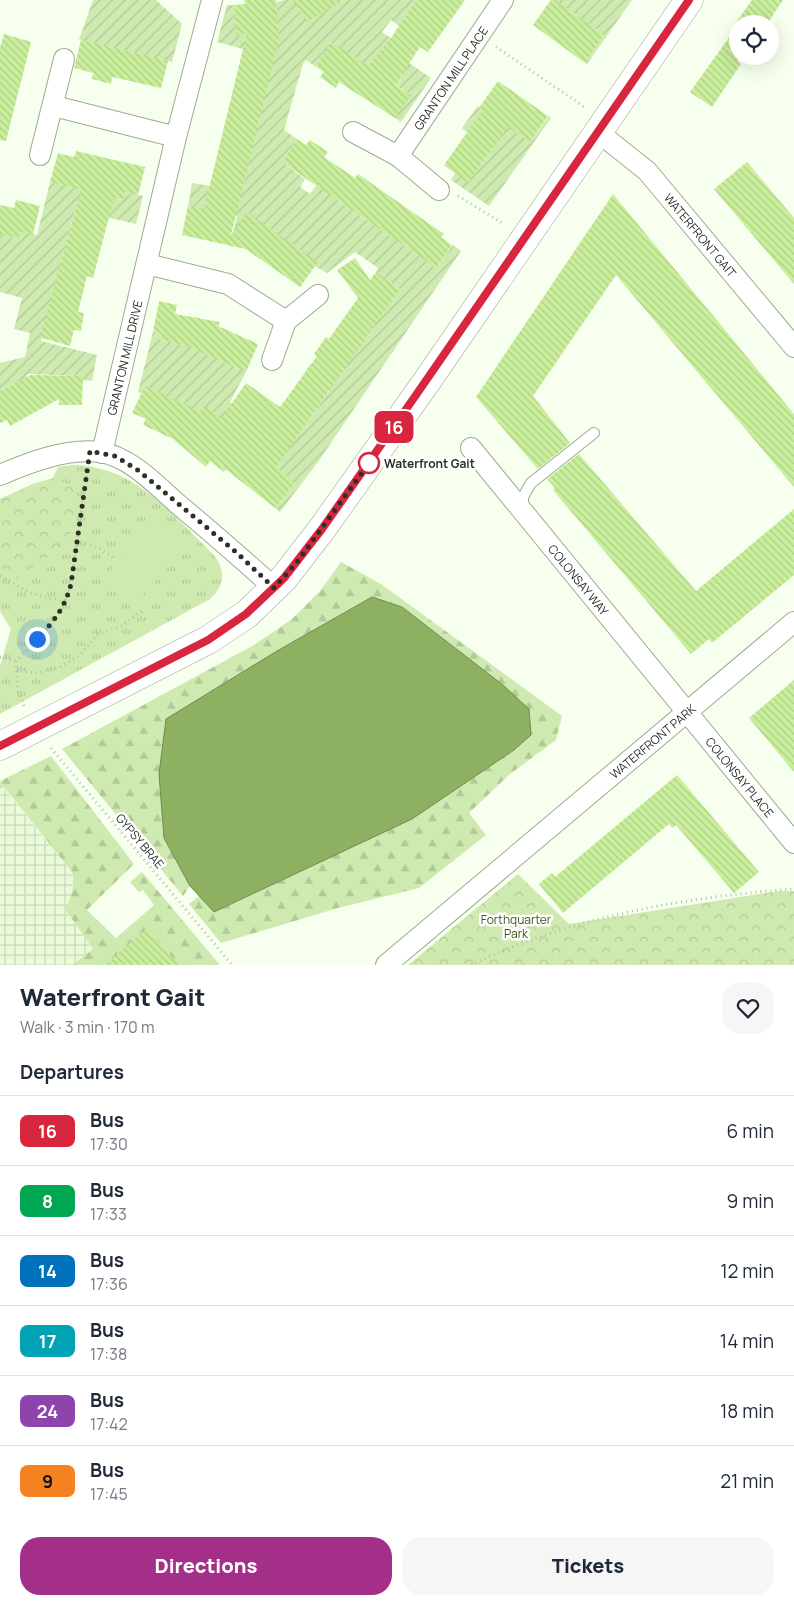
<!DOCTYPE html>
<meta charset="utf-8">
<style>
body{margin:0;font-family:Manrope,sans-serif;background:#f6f6f7;color:#1f2937;height:100vh;display:flex;flex-direction:column;font-size:19px;white-space:nowrap}
*{box-sizing:border-box;margin:0}
p{font-size:16px;color:#747a83}
.icon{flex:none;width:28px;height:28px;fill:none;stroke:currentColor;stroke-width:2;stroke-linecap:round;stroke-linejoin:round}
.map{position:relative;height:965px;overflow:hidden}
.drawer{display:flex;flex-direction:column;background:#fff;flex:1}
.drawer>*{flex:none}
.badge{padding:0 10px;border-radius:8px;font-size:18px;line-height:32px}
.tools{position:absolute;left:729px;top:15px;display:grid;gap:10px}
.tools a{display:grid;place-items:center;width:50px;height:50px;border-radius:50%;background:#fff;box-shadow:0 5px 20px #0002;font-size:25px}
.you{position:absolute;width:25px;height:25px;margin:-12px;border:4px solid #fff;border-radius:50%;background:#1a73e8;box-shadow:0 0 0 8px #1a73e833}
.map>.badge{position:absolute;translate:-50% -50%;box-shadow:0 0 0 2px #fff}
h2{padding:0 20px;font-size:19px;line-height:45px}
.round{display:grid;place-items:center;flex:none;width:52px;height:52px;border-radius:20px;background:#f6f6f7}
.overview{display:flex;align-items:center;justify-content:space-between;height:85px;padding:0 20px}
h1{font-size:24px;font-weight:800;line-height:38px}
.action{display:flex;gap:10px;margin-top:auto;padding:10px 20px}
.action a{flex:1;height:58px;border-radius:20px;background:#a32f89;color:#fff;font-size:20px;font-weight:800;line-height:58px;text-align:center}
.action a+a{background:#f6f6f7;color:#1f2937}
ul{padding:0;list-style:none}
li{display:flex;align-items:center;gap:15px;height:70px;padding:0 20px;border-top:1px solid #e0e1e3}
li div{flex:1}
li b{display:block;font-size:19px}
li em{font-style:normal}
li .badge{min-width:55px;font-weight:700;text-align:center}
.map>svg:first-child{display:block}
.industrial{fill:url(#industrial-grid)}
.grass{fill:url(#grass-tufts)}
.forest{fill:url(#forest-firs)}
.park{fill:url(#park-crowns)}
.garden{fill:url(#garden-furrows)}
.pitch{fill:#ceeab0}
.water{fill:#8db161;stroke:#708a50}
.building{fill:url(#building-back-hatch)}
.lines{fill:none;stroke-linecap:round;stroke-linejoin:round}
.lane-casing{stroke:#9fab93;stroke-width:12}
.street-casing{stroke:#9fab93;stroke-width:22}
.secondary-casing{stroke:#9fab93;stroke-width:29}
.path{stroke:#b7beb0;stroke-width:3;stroke-dasharray:1 4;stroke-linecap:butt}
.lane{stroke:#fff;stroke-width:10}
.street{stroke:#fff;stroke-width:20}
.secondary{stroke:#fff;stroke-width:28}
.line-casing{stroke:#fff;stroke-width:11}
.line{stroke:#d7263d;stroke-width:8}
.walk{stroke:#2c3027;stroke-width:5;stroke-dasharray:0 9}
.stop-dot{fill:#fff;stroke:#d7263d;stroke-width:2.5}
.labels{text-anchor:middle;dominant-baseline:central;stroke-width:5;stroke-linejoin:round;paint-order:stroke}
.street-label{font-size:12px;fill:#2c3027;stroke:#fff}
.stop-label{font-size:12px;font-weight:bold;fill:#2c3027;stroke:#fff;text-anchor:start}
.park-label{font-size:12px;fill:#3c531b;stroke:#fff}
</style>
<div class="map">
<svg width="794" height="965" viewBox="0 0 794 965">
<defs>
<pattern id="industrial-grid" width="8" height="8" patternUnits="userSpaceOnUse" patternTransform="scale(1.25)"><rect width="8" height="8" fill="#eafbd9"/><path d="M0 4h8M4 0v8" fill="none" stroke="#c9d7ba"/></pattern>
<pattern id="grass-tufts" width="24" height="20" patternUnits="userSpaceOnUse" patternTransform="scale(1.25)"><rect width="24" height="20" fill="#ceeab0"/><path d="M3 7l-1-3M5 7V3M7 7l1-3M15 17l-1-3M17 17v-4M19 17l1-3" fill="none" stroke="#b1c997"/></pattern>
<pattern id="forest-firs" width="22" height="20" patternUnits="userSpaceOnUse" patternTransform="scale(1.25)"><rect width="22" height="20" fill="#ceeab0"/><path d="M5 1l3.5 6h-7zM16 11l3.5 6h-7z" fill="#b1c997"/></pattern>
<pattern id="park-crowns" width="20" height="18" patternUnits="userSpaceOnUse" patternTransform="scale(1.25)"><rect width="20" height="18" fill="#ceeab0"/><path d="M2 6a3 3 0 1 1 6 0M12 15a3 3 0 1 1 6 0" fill="none" stroke="#b1c997"/></pattern>
<pattern id="garden-furrows" width="10" height="10" patternUnits="userSpaceOnUse" patternTransform="scale(1.25)"><rect width="10" height="10" fill="#ceeab0"/><path d="M-1 1l2-2M0 10L10 0M9 11l2-2" fill="none" stroke="#b1c997"/></pattern>
<pattern id="building-back-hatch" width="6" height="6" patternUnits="userSpaceOnUse" patternTransform="scale(1.25)"><rect width="6" height="6" fill="#c9ef9c"/><path d="M-1 5l2 2M0 0l6 6M5-1l2 2" fill="none" stroke="#adcd86"/></pattern>
</defs>
<rect width="100%" height="100%" fill="#f7ffef"/>
<path class="industrial" d="M 3,787 L 72,872 L 74,884 L 72,896 L 65,909 L 93,949 L 72,965 L 0,965 L 0,789 Z"/>
<path class="grass" d="M 72,465 C 136,466 170,513 213,554 C 226,570 225,586 210,599 L 0,714 L 0,666 L 11,629 L 0,611 L 0,499 L 33,484 L 53,478 L 58,467 Z"/>
<g class="forest">
<path d="M 341,562 L 381,584 L 562,716 L 556,740 L 510,774 L 469,813 L 486,835 L 419,888 L 338,908 L 221,943 L 189,904 L 199,896 L 215,912 L 412,819 L 514,750 L 531,735 L 529,709 L 503,685 L 402,607 L 372,597 L 277,651 L 166,719 L 164,838 L 190,886 L 183,896 L 62,749 L 254,645 L 292,619 L 320,591 Z"/>
<path d="M 51,756 L 134,864 L 87,910 L 116,938 L 154,905 L 143,890 L 139,892 L 130,882 L 142,872 L 220,965 L 72,965 L 93,949 L 65,909 C 72,896 75,887 72,872 L 4,787 L 0,789 L 0,781 Z"/>
</g>
<g class="park">
<path d="M 54,478 L 76,488 L 69,546 L 44,559 L 16,579 L 0,566 L 0,499 L 33,484 Z"/>
<path d="M 518,874 L 569,924 L 779,891 L 794,891 L 794,965 L 408,965 Z"/>
</g>
<g class="garden">
<path d="M 93,0 L 156,0 L 182,24 L 172,62 L 79,40 Z"/>
<path d="M 285,0 L 416,0 L 399,26 L 391,20 L 382,32 L 391,38 L 409,63 L 431,78 L 401,122 L 395,118 L 410,94 L 378,74 L 362,97 L 347,87 L 331,43 L 316,67 L 306,60 L 303,64 L 284,130 L 297,139 L 282,162 L 305,179 L 300,187 L 310,194 L 332,164 L 346,172 L 330,195 L 436,268 L 453,245 L 461,251 L 318,462 L 280,512 L 275,508 L 295,483 L 258,453 L 223,472 L 221,470 L 246,440 L 181,436 L 190,407 L 145,386 L 141,394 L 138,392 L 153,332 L 161,333 L 160,340 L 189,346 L 195,317 L 208,322 L 196,350 L 246,372 L 230,402 L 294,441 L 330,390 L 305,372 L 311,364 L 335,381 L 359,347 L 335,330 L 339,325 L 363,341 L 400,289 L 376,272 L 378,268 L 355,252 L 327,273 L 315,266 L 318,262 L 236,242 L 233,247 L 230,246 L 237,216 L 188,206 L 192,183 L 210,186 L 243,49 L 217,42 L 227,5 L 234,5 L 237,35 L 278,32 L 276,2 Z"/>
<path d="M 555,0 L 632,0 L 587,64 L 585,63 L 604,35 Z"/>
<path d="M 478,106 L 530,142 L 549,116 L 551,118 L 489,206 L 451,180 L 455,173 L 468,182 L 490,153 L 462,128 Z"/>
<path d="M 50,182 L 122,200 L 125,192 L 143,196 L 136,224 L 75,210 L 41,341 L 97,355 L 92,381 L 83,380 L 83,376 L 27,374 L 27,377 L 0,391 L 0,363 L 25,357 L 30,333 L 14,329 L 22,298 L 0,292 L 0,235 L 18,239 L 20,232 L 37,235 Z"/>
</g>
<path class="pitch" d="M 153,522 L 184,549 L 138,601 L 107,574 Z"/>
<path class="water" d="M 372,597 L 402,607 L 503,685 L 529,709 L 531,735 L 514,750 L 412,819 L 214,912 L 190,886 L 164,838 L 159,774 L 166,719 L 277,651 Z"/>
<g class="building">
<path d="M 244,0 L 276,0 L 279,39 L 231,235 L 247,212 L 318,262 L 300,287 L 246,249 L 182,235 L 188,206 L 204,209 L 247,34 L 236,35 L 234,5 L 245,4 Z"/>
<path d="M 293,0 L 344,0 L 306,22 Z"/>
<path d="M 416,0 L 465,0 L 428,52 L 420,47 L 395,85 L 411,95 L 395,118 L 339,82 L 336,88 L 320,77 L 324,72 L 316,67 L 331,42 L 368,66 L 391,38 Z"/>
<path d="M 551,0 L 555,0 L 604,35 L 585,63 L 533,25 Z"/>
<path d="M 752,0 L 783,0 L 767,24 L 735,24 Z"/>
<path d="M 738,25 L 738,62 L 741,64 L 712,107 L 690,92 Z"/>
<path d="M 4,34 L 31,42 L 6,141 L 0,140 L 0,48 Z"/>
<path d="M 81,40 L 168,61 L 161,88 L 112,77 L 111,84 L 92,79 L 93,73 L 74,68 Z"/>
<path d="M 498,81 L 548,116 L 530,142 L 508,127 L 468,183 L 444,165 L 483,110 L 479,108 Z"/>
<path d="M 297,139 L 306,145 L 310,140 L 328,152 L 324,157 L 355,178 L 358,174 L 444,234 L 441,237 L 452,245 L 436,268 L 282,162 Z"/>
<path d="M 76,151 L 145,167 L 138,195 L 125,192 L 123,200 L 114,198 L 93,278 L 87,276 L 78,312 L 84,313 L 81,331 L 74,330 L 70,346 L 42,338 L 41,334 L 81,190 L 50,182 L 58,153 L 74,157 Z"/>
<path d="M 747,162 L 794,218 L 794,284 L 714,189 Z"/>
<path d="M 613,194 L 794,414 L 794,487 L 616,275 L 533,396 L 570,443 L 538,469 L 476,397 Z"/>
<path d="M 16,200 L 40,206 L 33,235 L 20,232 L 19,239 L 0,235 L 0,205 L 14,208 Z"/>
<path d="M 355,258 L 370,280 L 376,272 L 400,289 L 276,467 L 295,483 L 275,508 L 223,467 L 221,470 L 210,461 L 206,467 L 173,439 L 143,425 L 146,419 L 132,413 L 145,386 L 200,411 L 205,406 L 221,419 L 246,383 L 280,407 L 317,356 L 314,354 L 326,337 L 329,339 L 358,298 L 337,270 Z"/>
<path d="M 159,301 L 177,305 L 175,314 L 220,322 L 218,326 L 258,344 L 246,372 L 184,345 L 160,340 L 161,333 L 153,332 Z"/>
<path d="M 31,375 L 83,376 L 82,405 L 59,405 L 59,399 L 10,426 L 7,420 L 0,423 L 0,391 Z"/>
<path d="M 579,454 L 696,591 L 794,509 L 794,575 L 712,643 L 709,639 L 691,654 L 553,490 L 555,488 L 547,479 Z"/>
<path d="M 794,680 L 794,772 L 749,718 Z"/>
<path d="M 677,775 L 759,872 L 734,893 L 676,825 L 672,828 L 669,824 L 563,913 L 539,884 L 552,873 L 555,877 Z"/>
<path d="M 147,928 L 179,965 L 105,965 Z"/>
</g>
<g class="lines">
<defs>
<path id="lane" d="M 523,509 L 523,497 L 531,483 L 594,433"/>
<g id="street">
<path d="M 54,106 L 176,137"/>
<path d="M 353,132 L 398,156 L 439,190"/>
<path id="s1" d="M 598,132 L 647,171 L 794,347"/>
<path d="M 40,155 L 64,59"/>
<path id="s2" d="M 398,156 L 503,0"/>
<path d="M 147,264 L 228,284 L 286,321"/>
<path d="M 272,360 L 286,321 L 318,295"/>
<path id="s3" d="M 471,448 L 794,843"/>
<path id="s4" d="M 102,453 L 176,137 L 212,0"/>
<path d="M 0,475 C 30,462 67,448 100,452 C 131,457 156,485 179,505 C 211,532 243,559 274,588"/>
<path id="s5" d="M 386,965 L 794,622"/>
</g>
<path id="secondary" d="M 0,746 L 208,640 L 247,614 L 284,578 L 322,529 L 427,381 L 689,0"/>
</defs>
<use href="#lane" class="lane-casing"/>
<use href="#street" class="street-casing"/>
<use href="#secondary" class="secondary-casing"/>
<g class="path">
<path d="M 496,47 L 586,108"/>
<path d="M 458,196 L 504,224"/>
<path d="M 76,541 L 98,547 L 116,560"/>
<path d="M 0,576 L 30,593 L 66,602"/>
<path d="M 0,657 L 16,661"/>
<path d="M 16,671 L 38,673 L 60,667 L 80,655 L 98,634 L 122,626 L 142,611"/>
<path d="M 24,706 L 18,690 L 16,661 C 40,636 62,618 71,584 L 87,472"/>
<path d="M 51,748 L 232,965"/>
<path d="M 471,965 C 571,917 684,897 794,889"/>
</g>
<use href="#lane" class="lane"/>
<use href="#street" class="street"/>
<use href="#secondary" class="secondary"/>
</g>
<g class="lines">
<defs>
<path id="line" d="M 0,746 L 208,640 L 246,614 L 284,578 L 322,529 L 416,395 L 689,0"/>
</defs>
<use href="#line" class="line-casing"/>
<use href="#line" class="line"/>
<path class="walk" d="M 37,639 C 54,621 65,608 71,584 L 90,451 L 115,456 L 139,471 L 236,552 L 274,588 L 298,561 L 369,463"/>
</g>
<circle class="stop-dot" cx="369" cy="463" r="10"/>
<g class="labels">
<g class="street-label">
<text stroke="none"><textPath href="#s2" startOffset="94">GRANTON MILL PLACE</textPath></text>
<text stroke="none"><textPath href="#s1" startOffset="146">WATERFRONT GAIT</textPath></text>
<text stroke="none"><textPath href="#s4" startOffset="98">GRANTON MILL DRIVE</textPath></text>
<text stroke="none"><textPath href="#s3" startOffset="170">COLONSAY WAY</textPath></text>
<text stroke="none"><textPath href="#s5" startOffset="348">WATERFRONT PARK</textPath></text>
<text stroke="none"><textPath href="#s3" startOffset="425">COLONSAY PLACE</textPath></text>
<text transform="translate(140 841) rotate(50)">GYPSY BRAE</text>
</g>
<g class="stop-label">
<text x="384" y="463">Waterfront Gait</text>
</g>
<g class="park-label">
<text x="516" y="919">Forthquarter<tspan x="516" dy="14">Park</tspan></text>
</g>
</g>
</svg>
<div class="tools">
<a><svg class="icon" aria-label="locate" viewBox="0 0 24 24"><circle cx="12" cy="12" r="6"/><path d="M12 2v4M12 18v4M2 12h4M18 12h4"/></svg></a>
</div>
<div class="you" style="left:37px;top:639px"></div>
<b class="badge" style="left:394px;top:427px;background:#d7263d;color:#fff">16</b>
</div>
<section class="drawer">
<div class="overview"><div><h1>Waterfront Gait</h1><p>Walk · 3 min · 170 m</p></div><a class="round"><svg class="icon" aria-label="heart" viewBox="0 0 24 24"><path d="M12 20l-8-8c-3-5 5-10 8-4 3-6 11-1 8 4z"/></svg></a></div>
<h2>Departures</h2>
<ul>
<li><span class="badge" style="background:#d7263d;color:#fff">16</span><div><b>Bus</b><p>17:30</p></div><em>6 min</em></li>
<li><span class="badge" style="background:#00a651;color:#fff">8</span><div><b>Bus</b><p>17:33</p></div><em>9 min</em></li>
<li><span class="badge" style="background:#0072bc;color:#fff">14</span><div><b>Bus</b><p>17:36</p></div><em>12 min</em></li>
<li><span class="badge" style="background:#00a3b4;color:#fff">17</span><div><b>Bus</b><p>17:38</p></div><em>14 min</em></li>
<li><span class="badge" style="background:#8e44ad;color:#fff">24</span><div><b>Bus</b><p>17:42</p></div><em>18 min</em></li>
<li><span class="badge" style="background:#f58220;color:#111">9</span><div><b>Bus</b><p>17:45</p></div><em>21 min</em></li>
</ul>
<div class="action"><a>Directions</a><a>Tickets</a></div>
</section>
